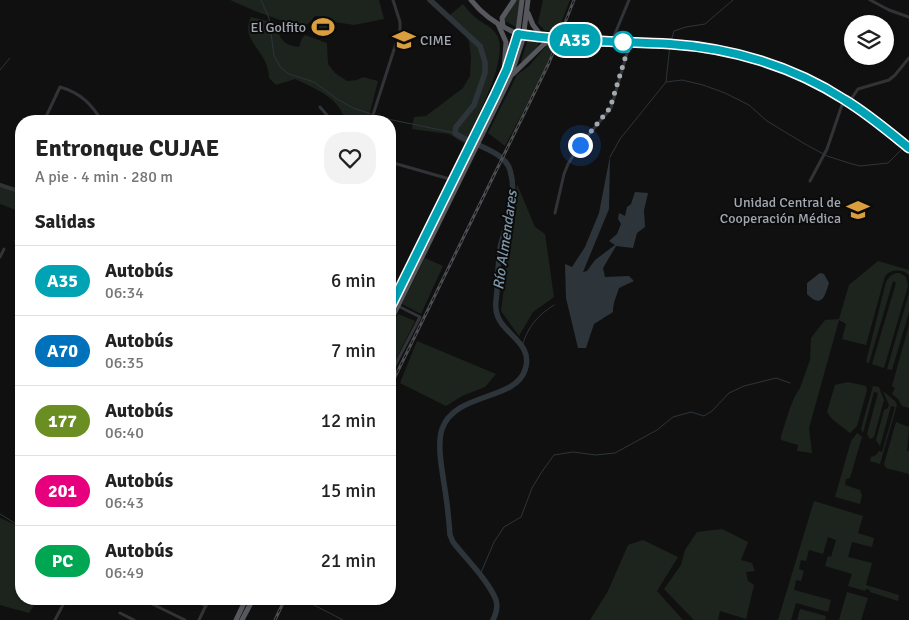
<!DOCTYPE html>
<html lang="es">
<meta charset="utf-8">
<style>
body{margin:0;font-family:Signika,sans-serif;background:#f2f2f2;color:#222;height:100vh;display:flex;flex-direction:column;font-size:19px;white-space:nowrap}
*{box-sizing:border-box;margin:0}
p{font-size:16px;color:#767676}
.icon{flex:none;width:28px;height:28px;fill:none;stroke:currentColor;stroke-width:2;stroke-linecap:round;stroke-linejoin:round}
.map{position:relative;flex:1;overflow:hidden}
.drawer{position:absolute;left:15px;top:115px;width:381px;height:490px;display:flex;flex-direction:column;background:#fff;border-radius:20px;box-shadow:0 1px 4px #0004}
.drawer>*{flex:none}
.badge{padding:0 10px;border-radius:16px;font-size:18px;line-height:32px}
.tools{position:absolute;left:844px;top:15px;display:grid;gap:10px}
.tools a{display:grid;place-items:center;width:50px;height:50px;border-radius:50%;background:#fff;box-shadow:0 1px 4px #0004;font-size:25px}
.you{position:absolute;width:25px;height:25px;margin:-12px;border:4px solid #fff;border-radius:50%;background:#1a73e8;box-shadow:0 0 0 8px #1a73e833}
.map>.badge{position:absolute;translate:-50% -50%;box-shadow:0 0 0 2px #fff}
h2{padding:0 20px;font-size:19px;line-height:45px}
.round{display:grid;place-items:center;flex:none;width:52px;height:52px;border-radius:20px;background:#f2f2f2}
.head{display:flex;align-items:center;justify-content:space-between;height:85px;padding:0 20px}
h1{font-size:24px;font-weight:800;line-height:38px}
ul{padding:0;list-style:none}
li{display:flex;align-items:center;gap:15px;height:70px;padding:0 20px;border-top:1px solid #e0e0e0}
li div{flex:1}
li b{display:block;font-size:19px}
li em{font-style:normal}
li .badge{min-width:55px;font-weight:700;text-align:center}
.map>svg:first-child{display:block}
.green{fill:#1d241e}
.water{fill:#2d353a}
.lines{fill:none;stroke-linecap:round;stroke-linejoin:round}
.stream{stroke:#2d353a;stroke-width:1}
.river{stroke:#2d353a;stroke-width:5.5}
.minor{stroke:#323336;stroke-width:3}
.tertiary{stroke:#323336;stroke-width:4}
.trunk{stroke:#56585e;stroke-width:5}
.rail-casing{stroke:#4b4d51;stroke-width:3}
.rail{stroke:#0b0b0c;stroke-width:1;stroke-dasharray:4;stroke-linecap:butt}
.line-casing{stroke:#fff;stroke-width:11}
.line{stroke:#00a3b4;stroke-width:8}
.walk{stroke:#a3a8b1;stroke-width:5;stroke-dasharray:0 9}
.stop-dot{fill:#fff;stroke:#00a3b4;stroke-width:2.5}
.labels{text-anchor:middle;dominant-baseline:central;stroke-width:4;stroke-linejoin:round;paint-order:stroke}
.poi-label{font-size:14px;fill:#a3a8b1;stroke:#0b0b0c;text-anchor:end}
.water-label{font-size:15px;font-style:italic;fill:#7d97a8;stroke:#0b0b0c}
</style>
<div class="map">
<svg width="909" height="620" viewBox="0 0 909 620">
<rect width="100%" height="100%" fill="#101011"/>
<g class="green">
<path d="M 230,0 L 379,0 L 384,19 L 354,25 L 335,22 L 330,18 L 315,16 L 310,22 L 302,28 L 255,11 Z"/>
<path d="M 517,0 L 520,0 L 516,27 L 503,20 Z"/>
<path d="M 543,0 L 570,0 L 557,33 L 544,30 L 538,23 Z"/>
<path d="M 463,4 C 467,9 471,14 476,18 C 484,24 492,27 497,35 C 510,58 475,121 465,144 L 449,134 L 412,129 L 414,117 L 426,116 L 463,88 L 470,76 L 471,57 L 469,41 L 450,15 Z"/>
<path d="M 251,17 L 277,23 C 277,38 285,46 299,47 L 302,38 L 305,35 L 327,43 L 328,64 L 335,73 L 347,81 L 357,80 L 363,77 L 378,81 L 368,120 L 343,115 C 337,97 312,87 295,79 L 276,85 L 269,78 C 269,50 239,42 251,17 Z"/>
<rect x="316" y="19" width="15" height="16"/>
<path d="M 528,39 L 537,40 L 539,42 L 537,47 L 523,62 L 521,61 Z"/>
<path d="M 555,42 L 546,67 L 505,146 L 488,133 L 517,75 L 529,66 L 548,44 Z"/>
<path d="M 517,184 L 535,227 L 545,234 L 554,297 L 533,312 L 519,336 L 501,311 L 505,281 L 506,253 Z"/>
<path d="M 0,186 L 21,193 L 21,212 L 0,204 Z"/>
<path d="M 425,258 L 443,266 L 421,314 L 402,304 Z"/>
<path d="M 878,261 L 909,270 L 909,275 C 902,269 891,269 885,276 L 866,345 L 842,339 L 846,324 L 839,320 L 809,428 L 812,453 L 797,451 L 798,445 L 781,440 L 781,436 L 790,408 L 795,396 L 800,388 L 810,360 L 811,338 L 825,320 L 839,319 L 849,285 Z"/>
<path d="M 896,273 L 900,273 L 906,277 L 908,286 L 884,368 L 872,364 L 896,283 L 893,281 L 869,363 L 866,362 L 886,282 L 890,276 Z"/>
<path d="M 909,293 L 909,312 L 892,370 L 887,369 Z"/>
<path d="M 398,314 L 415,321 L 390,371 L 390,329 Z"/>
<path d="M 909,325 L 909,408 L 902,406 L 898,399 L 892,394 L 895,388 L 892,386 Z"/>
<path d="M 417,341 L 496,374 L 485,387 L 462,396 L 446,406 L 400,383 Z"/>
<path d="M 848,382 L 866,386 L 867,390 L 857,426 L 850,433 L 832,419 L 827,412 L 835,385 Z"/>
<path d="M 873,386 L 879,387 L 884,400 L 874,437 L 870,439 L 867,434 L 878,393 L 874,392 L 863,433 L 861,429 Z"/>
<path d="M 883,391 L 895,401 L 897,405 L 880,464 L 870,461 L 871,457 L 876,455 L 879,451 L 882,452 L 895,407 L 891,406 L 880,446 L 876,440 L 884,410 L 888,408 L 889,405 Z"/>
<path d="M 896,422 L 909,427 L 907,451 L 909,451 L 909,474 L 886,468 L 884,464 Z"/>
<path d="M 857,433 L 862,437 L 850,478 L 846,479 L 845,485 L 860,490 L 862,495 L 860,504 L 835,497 L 851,441 Z"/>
<path d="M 814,501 L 863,516 L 858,533 L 874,538 L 872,547 L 852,542 L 848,557 L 872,563 L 866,585 L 899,595 L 898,601 L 870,592 L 870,590 L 866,589 L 865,591 L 848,586 L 852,574 L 825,566 L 828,556 L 831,557 L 836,540 L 828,537 L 823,554 L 809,550 L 806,561 L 801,560 L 799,569 L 804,571 L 801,581 L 796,580 L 794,590 L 831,600 L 828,612 L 796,603 L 791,620 L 778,620 Z"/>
<path d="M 0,518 L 21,527 L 21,599 L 38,599 L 29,613 L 0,605 Z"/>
<path d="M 722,529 L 748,542 L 741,560 L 752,563 L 755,571 L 746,572 L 748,581 L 754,585 L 746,619 L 720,611 L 718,620 L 694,620 L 664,589 L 681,565 L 685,550 L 697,532 Z"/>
<path d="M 643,540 L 678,557 L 657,591 L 683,620 L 590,620 L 608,591 L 628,545 Z"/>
<path d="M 847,592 L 868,598 L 861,620 L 839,620 Z"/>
<path d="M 800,609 L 826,616 L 825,620 L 797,620 Z"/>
</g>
<g class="water">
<path d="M 610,156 L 609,209 L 583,272 L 587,271 L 595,260 L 615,245 L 609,241 L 617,234 L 621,224 L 618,219 L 619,213 L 625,216 L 627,207 L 631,204 L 635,192 L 648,193 L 644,210 L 645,227 L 637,233 L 633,248 L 616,246 L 603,268 L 605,277 L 629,276 L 634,281 L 619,288 C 616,298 613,302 613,312 L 594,324 L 586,348 L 578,348 L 566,298 L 565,264 L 572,267 L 585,247 L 599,213 Z"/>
<path d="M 820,273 L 824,274 L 829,283 C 825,294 823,310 807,294 L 807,283 Z"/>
</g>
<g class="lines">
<g class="stream">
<path d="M 261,0 L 269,18 L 274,56 L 281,68 L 289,74 L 314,82 L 337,99 L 353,108 L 371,114"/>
<path d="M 671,41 L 674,31 L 686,27 L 705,24 L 733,0"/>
<path d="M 0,70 L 10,58"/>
<path d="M 666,82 L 682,80 L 703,85 L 725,93 L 749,105 L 767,121 L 805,144 L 827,156 L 849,163 L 860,166 L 888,163 L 903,148"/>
<path d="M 378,117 L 455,133"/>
<path d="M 610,157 L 620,139 L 666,82 L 670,45"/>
<path d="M 522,347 C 527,327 538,315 554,305"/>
<path d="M 0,514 L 21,527"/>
<path d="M 480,575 L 494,542 L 504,527 L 521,517 L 532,488 L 541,473 L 554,455 L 573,452 L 596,455 L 615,453 L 657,430 L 673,417 L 691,412 L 704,416 L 712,411 L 729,393 L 744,386 L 776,378 L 790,383"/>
<path d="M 293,599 L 308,602 L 343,620"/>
</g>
<path class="river" d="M 430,0 L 480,46 L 485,62 L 485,73 L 474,105 L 456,127 L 455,133 C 471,145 504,150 510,170 C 518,196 506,223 500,248 C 498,262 498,276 497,290 C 497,296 495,302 496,309 C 498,334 535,341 525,370 C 515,401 455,392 442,429 C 436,447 444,479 446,497 C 448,510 449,522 450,535 L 453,542 C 466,559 488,580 496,600 C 498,607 496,614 493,620"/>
<g class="minor">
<path d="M 870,0 L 889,10 L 909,17"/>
<path d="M 612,41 L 629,0"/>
<path d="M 849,102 L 858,89 L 889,80 L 895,75 L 909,58"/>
<path d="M 320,107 L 332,121"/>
<path d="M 44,121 L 60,87 C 81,93 91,104 102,121"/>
<path d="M 263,121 L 263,120"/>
<path d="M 371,121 L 400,31 L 400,22 L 393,0"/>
<path d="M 390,162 L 453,180"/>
<path d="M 810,181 L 827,149 L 844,99"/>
<path d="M 555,213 L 564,174 L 568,164 L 580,145 L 611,108 L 630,43"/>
<path d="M 16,241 L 21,229"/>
<path d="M 0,257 L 4,249"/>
<path d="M 390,375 L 420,317 L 398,306"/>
<path d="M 142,599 L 185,620"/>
<path d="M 191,599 L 206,606"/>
<path d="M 120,613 L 134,620"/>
<path d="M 55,620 L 66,599"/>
<path d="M 199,620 L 209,599"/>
</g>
<path class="tertiary" d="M 0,185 L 21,192"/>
<g class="trunk">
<path d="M 471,0 C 482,14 499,26 516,33 C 533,39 554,38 572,40 C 625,43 680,40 731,52 C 804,71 851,101 909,148"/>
<path d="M 528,13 L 533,25 L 543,38"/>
<path d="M 498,24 L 506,42 L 504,71"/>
<path d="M 503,26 L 502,18 L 514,0"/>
<path d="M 513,74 L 544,44 L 554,39"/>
<path d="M 390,308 L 502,81 L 517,38 L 522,0"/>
<path d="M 390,322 L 510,78 L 523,39 L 528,0"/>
<path d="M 236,620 L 246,599"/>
<path d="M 242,620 L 253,599"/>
</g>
<defs>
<g id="rail">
<path d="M 390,387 L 549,63 L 574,0"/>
<path d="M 275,620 L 285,599"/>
</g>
</defs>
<use href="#rail" class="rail-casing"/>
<use href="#rail" class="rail"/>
</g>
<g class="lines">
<defs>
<path id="line" d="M 390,308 L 495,95 L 507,69 L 518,34 C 534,37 551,38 567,39 C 601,42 635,42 670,44 C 731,48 793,66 845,100 C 868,114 888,131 909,148"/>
</defs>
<use href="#line" class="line-casing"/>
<use href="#line" class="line"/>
<path class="walk" d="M 580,145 L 610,108 L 630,42 L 623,42"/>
</g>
<defs>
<symbol id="stadium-bare" viewBox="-9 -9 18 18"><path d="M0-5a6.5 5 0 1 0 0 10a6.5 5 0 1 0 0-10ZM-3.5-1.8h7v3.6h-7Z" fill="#db9e3f" stroke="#0b0b0c" stroke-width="2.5" paint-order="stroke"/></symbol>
<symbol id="university-bare" viewBox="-9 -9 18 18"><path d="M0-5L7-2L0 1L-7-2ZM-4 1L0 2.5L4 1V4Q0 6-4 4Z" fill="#db9e3f" stroke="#0b0b0c" stroke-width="2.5" paint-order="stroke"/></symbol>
</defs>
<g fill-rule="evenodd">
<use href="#stadium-bare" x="307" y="11" width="32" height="32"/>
<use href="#university-bare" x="388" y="24" width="32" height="32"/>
<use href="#university-bare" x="842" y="194" width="32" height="32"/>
</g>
<circle class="stop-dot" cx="623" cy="42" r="10"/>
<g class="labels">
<g class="poi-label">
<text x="306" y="27">El Golfito</text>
<text x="420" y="40" text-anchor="start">CIME</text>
<text x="841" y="202">Unidad Central de<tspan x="841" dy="16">Cooperación Médica</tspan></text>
</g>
<g class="water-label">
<text transform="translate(505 240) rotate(-82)">Río Almendares</text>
</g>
</g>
</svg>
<div class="tools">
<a><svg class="icon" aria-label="layers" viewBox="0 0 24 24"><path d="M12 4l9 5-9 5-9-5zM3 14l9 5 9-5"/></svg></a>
</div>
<div class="you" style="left:580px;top:145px"></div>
<b class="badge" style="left:575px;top:40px;background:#00a3b4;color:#fff">A35</b>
<section class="drawer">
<div class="head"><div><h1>Entronque CUJAE</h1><p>A pie · 4 min · 280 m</p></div><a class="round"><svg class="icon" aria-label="heart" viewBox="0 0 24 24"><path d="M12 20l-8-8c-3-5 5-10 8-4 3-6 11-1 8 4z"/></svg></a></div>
<h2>Salidas</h2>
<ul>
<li><span class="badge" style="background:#00a3b4;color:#fff">A35</span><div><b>Autobús</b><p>06:34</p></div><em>6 min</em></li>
<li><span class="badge" style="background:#0072bc;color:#fff">A70</span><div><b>Autobús</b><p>06:35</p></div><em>7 min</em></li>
<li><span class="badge" style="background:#6b8e23;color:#fff">177</span><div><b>Autobús</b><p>06:40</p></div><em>12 min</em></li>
<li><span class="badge" style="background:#e6007e;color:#fff">201</span><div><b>Autobús</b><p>06:43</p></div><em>15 min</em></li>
<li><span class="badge" style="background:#00a651;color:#fff">PC</span><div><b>Autobús</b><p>06:49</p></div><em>21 min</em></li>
</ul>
</section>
</div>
